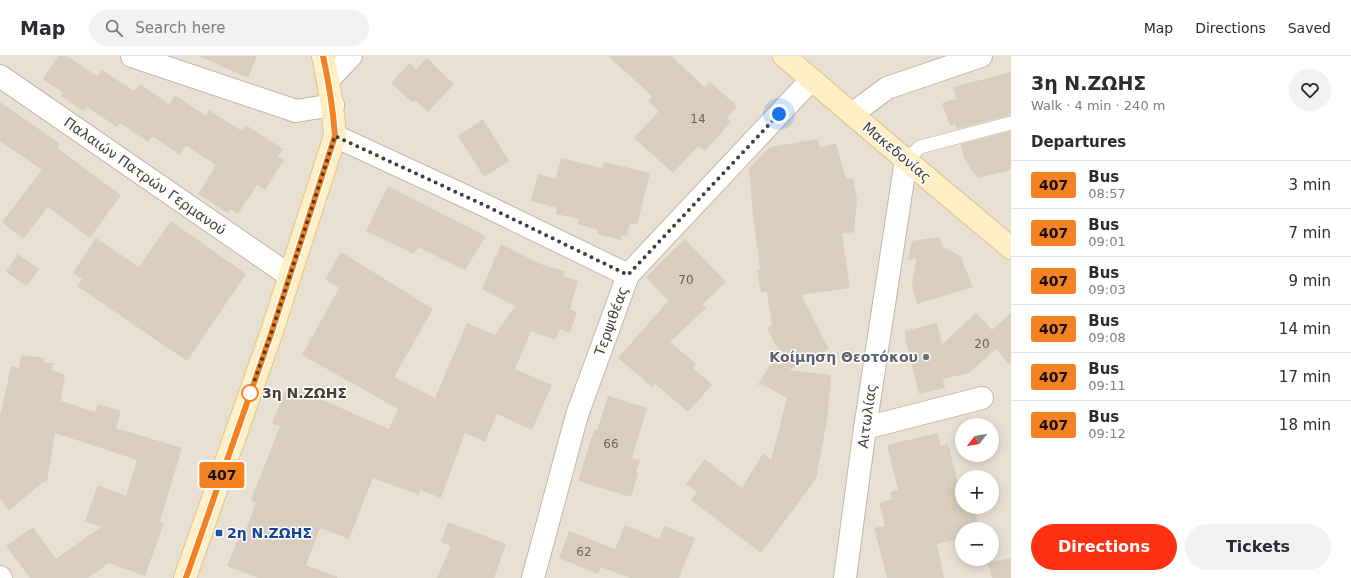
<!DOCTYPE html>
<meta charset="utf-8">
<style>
body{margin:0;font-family:"DejaVu Sans",sans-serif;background:#f2f2f3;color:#2b2b33;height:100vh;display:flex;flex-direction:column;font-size:15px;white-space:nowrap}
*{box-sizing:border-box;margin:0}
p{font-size:13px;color:#7c7c81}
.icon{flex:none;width:22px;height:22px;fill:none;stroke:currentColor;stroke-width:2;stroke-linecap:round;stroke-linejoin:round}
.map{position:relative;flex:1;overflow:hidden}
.drawer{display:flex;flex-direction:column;background:#fff;width:340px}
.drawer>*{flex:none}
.badge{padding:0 8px;border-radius:3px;font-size:14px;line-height:26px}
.needle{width:26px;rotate:239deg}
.fabs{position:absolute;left:955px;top:362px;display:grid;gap:8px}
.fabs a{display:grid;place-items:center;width:44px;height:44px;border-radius:50%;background:#fff;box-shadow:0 2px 10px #0003;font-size:20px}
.you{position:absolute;width:20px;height:20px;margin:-10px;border:3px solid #fff;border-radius:50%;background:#1a73e8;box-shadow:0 0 0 6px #1a73e833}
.map>.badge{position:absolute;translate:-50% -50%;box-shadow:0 0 0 2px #fff}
h2{padding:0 20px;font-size:15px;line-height:36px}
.round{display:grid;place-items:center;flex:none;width:42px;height:42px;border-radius:21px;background:#f2f2f3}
.summary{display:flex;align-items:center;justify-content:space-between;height:68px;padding:0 20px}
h1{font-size:19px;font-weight:600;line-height:30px}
.button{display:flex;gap:8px;margin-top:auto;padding:8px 20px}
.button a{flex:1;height:46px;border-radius:24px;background:#ff3011;color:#fff;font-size:16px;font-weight:600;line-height:46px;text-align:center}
.button a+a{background:#f2f2f3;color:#2b2b33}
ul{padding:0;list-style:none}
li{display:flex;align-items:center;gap:12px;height:48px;padding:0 20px;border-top:1px solid #e1e1e2}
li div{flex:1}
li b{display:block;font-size:15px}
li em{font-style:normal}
li .badge{min-width:44px;font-weight:700;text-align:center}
header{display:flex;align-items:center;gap:24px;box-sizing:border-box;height:56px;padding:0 20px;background:#fff;border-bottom:1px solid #e1e1e2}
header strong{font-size:19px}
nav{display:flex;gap:22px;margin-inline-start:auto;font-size:14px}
.search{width:280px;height:36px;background:#f2f2f3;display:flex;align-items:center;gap:10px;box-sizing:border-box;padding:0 14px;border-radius:22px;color:#7c7c81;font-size:15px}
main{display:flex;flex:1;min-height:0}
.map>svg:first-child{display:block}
.residential{fill:#e8e1d3;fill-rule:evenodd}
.building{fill:#d9cdbd}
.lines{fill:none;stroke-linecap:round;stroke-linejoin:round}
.lane-casing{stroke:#c0b7a7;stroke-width:14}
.street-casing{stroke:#c0b7a7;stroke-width:24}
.secondary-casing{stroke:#dac594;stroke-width:24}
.lane{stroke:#fff;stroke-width:13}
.street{stroke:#fff;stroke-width:22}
.secondary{stroke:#ffefc4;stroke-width:22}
.line-casing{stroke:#fff;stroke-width:9}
.line{stroke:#f58220;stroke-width:6}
.walk{stroke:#473f34;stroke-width:4;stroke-dasharray:0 7.2}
.worship-dot{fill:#6b7280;stroke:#fff;stroke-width:1.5}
.stop-dot{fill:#fff;stroke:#f58220;stroke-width:2}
.transit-dot{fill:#1a4fb4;stroke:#fff;stroke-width:1.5}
.labels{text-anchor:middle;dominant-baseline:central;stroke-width:3;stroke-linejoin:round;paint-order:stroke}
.number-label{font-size:12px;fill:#6c6256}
.street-label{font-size:14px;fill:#473f34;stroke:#fff}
.worship-label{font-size:14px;font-weight:bold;fill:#5b616d;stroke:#fff;text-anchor:end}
.stop-label{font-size:14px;font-weight:bold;fill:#473f34;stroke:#fff;text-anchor:start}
.transit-label{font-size:14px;font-weight:bold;fill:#164399;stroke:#fff;text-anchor:start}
</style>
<header>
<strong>Map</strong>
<div class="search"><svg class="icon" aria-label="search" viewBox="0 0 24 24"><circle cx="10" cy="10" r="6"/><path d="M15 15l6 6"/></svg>Search here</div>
<nav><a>Map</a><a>Directions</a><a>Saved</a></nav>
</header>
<main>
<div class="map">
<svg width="1011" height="522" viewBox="0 0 1011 522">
<rect width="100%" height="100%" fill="#f4efe5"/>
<path class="residential" d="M 0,0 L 1011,0 L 1011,522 L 0,522 ZM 962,369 L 992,369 L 992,399 L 962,399 ZM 962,421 L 992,421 L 992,451 L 962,451 ZM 962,473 L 992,473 L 992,503 L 962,503 Z"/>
<g class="building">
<path d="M 58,0 L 67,0 L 97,20 L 102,14 L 134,35 L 140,28 L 169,48 L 175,39 L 206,60 L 209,54 L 242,75 L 246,69 L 283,93 L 278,100 L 284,104 L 265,134 L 257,129 L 238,158 L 230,153 L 228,157 L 198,138 L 216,109 L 186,89 L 180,99 L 152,80 L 148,86 L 120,67 L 117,71 L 87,51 L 83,55 L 61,40 L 63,37 L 43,23 Z"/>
<path d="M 199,0 L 257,0 L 248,22 Z"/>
<path d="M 608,0 L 671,0 L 705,31 L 710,26 L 737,50 L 727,62 L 731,66 L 705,95 L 698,90 L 673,117 L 634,82 L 659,55 L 648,45 L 652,40 Z"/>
<path d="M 427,2 L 454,28 L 428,56 L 415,44 L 413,47 L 391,27 L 410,7 L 416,14 Z"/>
<path d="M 1011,16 L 1011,59 L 957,73 L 955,68 L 950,70 L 942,47 L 956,43 L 953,31 Z"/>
<path d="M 0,46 L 59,87 L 57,92 L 121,139 L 90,182 L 48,151 L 23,183 L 2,166 L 42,114 L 0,85 Z"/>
<path d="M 483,63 L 509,105 L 484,121 L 458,80 Z"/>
<path d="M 1011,75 L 1011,114 L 978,122 L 970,112 L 964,102 L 961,88 Z"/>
<path d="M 818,83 L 820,92 L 836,87 L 846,123 L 853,122 L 857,143 L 854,176 L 842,178 L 850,232 L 801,239 L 829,293 L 789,314 L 831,319 L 828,359 L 816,423 L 761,497 L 691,444 L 697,436 L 686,428 L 705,403 L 742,432 L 763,397 L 771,404 L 787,342 L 761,328 L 757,330 L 779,295 L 767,272 L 772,269 L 767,236 L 761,237 L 757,214 L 760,213 L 753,159 L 749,112 L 770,91 Z"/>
<path d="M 561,102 L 602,112 L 604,106 L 650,117 L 637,169 L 630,167 L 627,180 L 622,179 L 621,184 L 597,178 L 598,174 L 577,168 L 579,163 L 556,158 L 557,152 L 531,145 L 538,118 L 556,123 Z"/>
<path d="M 388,130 L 486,180 L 465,214 L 418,191 L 414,198 L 366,175 Z"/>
<path d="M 171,165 L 246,218 L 187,305 L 77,230 L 82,223 L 73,217 L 96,182 L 139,211 Z"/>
<path d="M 939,181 L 943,191 L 960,200 L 973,231 L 917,248 L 912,229 L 916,203 L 908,204 L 912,185 Z"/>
<path d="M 685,183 L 726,226 L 703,248 L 706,252 L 670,286 L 696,308 L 693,312 L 712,329 L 688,356 L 654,327 L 653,332 L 618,302 L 668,245 L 646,221 Z"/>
<path d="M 501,188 L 540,208 L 564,215 L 563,220 L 578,225 L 570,253 L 577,256 L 570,277 L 560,273 L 555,284 L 531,275 L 515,313 L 552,329 L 532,374 L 497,358 L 485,386 L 465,377 L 441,442 L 420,434 L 419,439 L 373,422 L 349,483 L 320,472 L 306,509 L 337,521 L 337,522 L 258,522 L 227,510 L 240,478 L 244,479 L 256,447 L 251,444 L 280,370 L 272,367 L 288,329 L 389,373 L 398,353 L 302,299 L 339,232 L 325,223 L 341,196 L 433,253 L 394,321 L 435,342 L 467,267 L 495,279 L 515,250 L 482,233 Z"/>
<path d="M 18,198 L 39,213 L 27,230 L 6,216 Z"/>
<path d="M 976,257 L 992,274 L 1011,257 L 1011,310 L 996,293 L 969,317 L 943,323 L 945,332 L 919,338 L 905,281 L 906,281 L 905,275 L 937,267 L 942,288 Z"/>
<path d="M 21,299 L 45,302 L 44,307 L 54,307 L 51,314 L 65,319 L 61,345 L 95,356 L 98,348 L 121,355 L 116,372 L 182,392 L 160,465 L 164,467 L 145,520 L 109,507 L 88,522 L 30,522 L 6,490 L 33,471 L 56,503 L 101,471 L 85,465 L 98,429 L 126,440 L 137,404 L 55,377 L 47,426 L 43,426 L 9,455 L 0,442 L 0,360 L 11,310 L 19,312 Z"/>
<path d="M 608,340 L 647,352 L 632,402 L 640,404 L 636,416 L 638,417 L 631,441 L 578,425 L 594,374 L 597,375 Z"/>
<path d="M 938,377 L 941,390 L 948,388 L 962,443 L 962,451 L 964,451 L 964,453 L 974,451 L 979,473 L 962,473 L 962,482 L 937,488 L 944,522 L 887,522 L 874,472 L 885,470 L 879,447 L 892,443 L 890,436 L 898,434 L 887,389 Z"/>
<path d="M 448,466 L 506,488 L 494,522 L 437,522 L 451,490 L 441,486 Z"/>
<path d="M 625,469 L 659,483 L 664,470 L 695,482 L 679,522 L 630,522 L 601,511 L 598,518 L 559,502 L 569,475 L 615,493 Z"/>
<path d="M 1011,502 L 1011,522 L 992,522 L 988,507 Z"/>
</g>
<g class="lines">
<defs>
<path id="lane" d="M 906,104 L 920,91 L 1011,67"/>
<g id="street">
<path d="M 132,0 L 296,55 L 333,49"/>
<path d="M 0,20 L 290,220"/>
<path d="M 329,23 L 351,0"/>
<path d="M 852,58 L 887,32 L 981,0"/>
<path d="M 335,80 L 484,149 L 628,219"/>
<path d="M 865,372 L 982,342"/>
<path d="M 0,521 L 1,522"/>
<path d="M 533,522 L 577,359 L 628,219 L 811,24"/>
<path d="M 845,522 L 865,372 L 906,104"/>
</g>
<g id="secondary">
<path d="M 784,0 L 906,104 L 1011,192"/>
<path d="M 185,522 L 271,278 L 335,80 C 333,53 329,27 323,0"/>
</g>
</defs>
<use href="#lane" class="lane-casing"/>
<use href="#street" class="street-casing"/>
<use href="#secondary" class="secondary-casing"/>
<use href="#lane" class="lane"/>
<use href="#street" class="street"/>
<use href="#secondary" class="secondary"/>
</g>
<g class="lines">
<defs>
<path id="line" d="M 186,522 L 271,278 L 335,80 C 333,53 329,27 323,0"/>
</defs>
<use href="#line" class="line-casing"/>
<use href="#line" class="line"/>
<path class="walk" d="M 250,337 L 271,278 L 335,80 L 484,149 L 628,219 L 779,58"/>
</g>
<circle class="worship-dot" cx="926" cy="301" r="4"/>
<circle class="stop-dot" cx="250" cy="337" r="8"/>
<rect class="transit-dot" x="215" y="473" width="8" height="8" rx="2"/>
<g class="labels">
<g class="number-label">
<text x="698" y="63">14</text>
<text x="686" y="224">70</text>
<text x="982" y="288">20</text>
<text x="611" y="388">66</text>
<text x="584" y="496">62</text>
</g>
<g class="street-label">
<text transform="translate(897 96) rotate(40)">Μακεδονίας</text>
<text transform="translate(145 120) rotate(35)">Παλαιών Πατρών Γερμανού</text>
<text transform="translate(611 265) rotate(-70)">Τερψιθέας</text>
<text transform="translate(867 360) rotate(-82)">Αιτωλίας</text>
</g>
<g class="worship-label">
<text x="918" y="301">Κοίμηση Θεοτόκου</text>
</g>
<g class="stop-label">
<text x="262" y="337">3η Ν.ΖΩΗΣ</text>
</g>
<g class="transit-label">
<text x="227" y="477">2η Ν.ΖΩΗΣ</text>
</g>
</g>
</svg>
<div class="fabs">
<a><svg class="needle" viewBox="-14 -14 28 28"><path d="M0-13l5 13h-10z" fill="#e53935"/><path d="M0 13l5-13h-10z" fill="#7c7c81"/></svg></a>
<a>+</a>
<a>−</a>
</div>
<div class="you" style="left:779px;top:58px"></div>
<b class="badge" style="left:222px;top:419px;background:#f58220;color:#111">407</b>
</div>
<section class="drawer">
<div class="summary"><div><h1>3η Ν.ΖΩΗΣ</h1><p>Walk · 4 min · 240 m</p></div><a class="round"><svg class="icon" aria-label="heart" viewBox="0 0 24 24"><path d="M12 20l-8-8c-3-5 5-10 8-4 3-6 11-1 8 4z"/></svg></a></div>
<h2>Departures</h2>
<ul>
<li><span class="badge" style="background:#f58220;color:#111">407</span><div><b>Bus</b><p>08:57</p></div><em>3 min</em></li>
<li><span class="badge" style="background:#f58220;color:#111">407</span><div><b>Bus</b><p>09:01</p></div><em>7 min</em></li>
<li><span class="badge" style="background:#f58220;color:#111">407</span><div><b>Bus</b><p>09:03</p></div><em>9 min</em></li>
<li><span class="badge" style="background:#f58220;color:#111">407</span><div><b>Bus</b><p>09:08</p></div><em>14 min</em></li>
<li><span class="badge" style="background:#f58220;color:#111">407</span><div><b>Bus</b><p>09:11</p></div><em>17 min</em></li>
<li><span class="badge" style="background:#f58220;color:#111">407</span><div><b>Bus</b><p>09:12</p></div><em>18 min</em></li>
</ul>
<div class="button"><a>Directions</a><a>Tickets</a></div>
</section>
</main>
